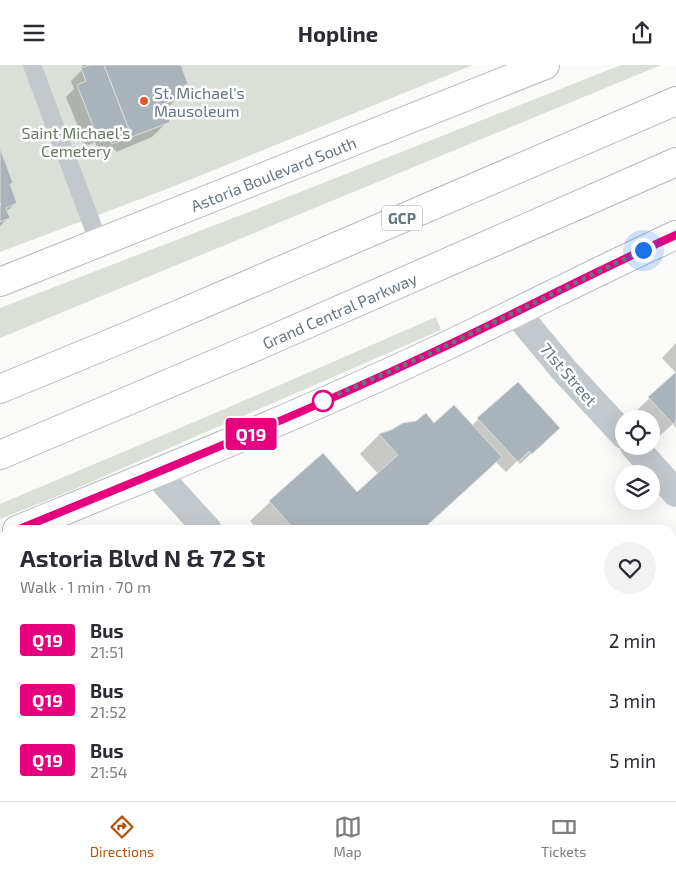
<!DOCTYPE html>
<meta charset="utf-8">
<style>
body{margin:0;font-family:"Exo 2",sans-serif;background:#f2f2f3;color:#2b2b33;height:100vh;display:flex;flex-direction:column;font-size:19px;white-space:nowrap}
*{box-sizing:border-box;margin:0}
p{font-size:16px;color:#7c7c81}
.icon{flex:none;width:28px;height:28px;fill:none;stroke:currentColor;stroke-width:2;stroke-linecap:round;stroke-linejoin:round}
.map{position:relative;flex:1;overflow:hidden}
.details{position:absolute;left:0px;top:460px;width:676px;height:276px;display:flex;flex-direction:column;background:#fff;border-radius:15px 15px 0 0;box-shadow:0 5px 20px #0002}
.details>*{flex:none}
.badge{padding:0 10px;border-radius:4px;font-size:18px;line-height:32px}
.tools{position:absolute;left:615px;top:345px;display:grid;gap:10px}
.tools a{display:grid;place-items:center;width:45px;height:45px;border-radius:50%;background:#fff;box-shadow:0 5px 20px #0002;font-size:25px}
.you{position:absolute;width:25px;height:25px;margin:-12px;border:4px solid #fff;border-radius:50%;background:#1a73e8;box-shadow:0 0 0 8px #1a73e833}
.map>.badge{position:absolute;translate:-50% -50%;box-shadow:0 0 0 2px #fff}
.round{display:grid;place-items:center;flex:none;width:52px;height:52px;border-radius:26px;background:#f2f2f3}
.overview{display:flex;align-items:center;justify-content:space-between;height:85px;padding:0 20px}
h1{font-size:24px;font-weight:700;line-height:38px}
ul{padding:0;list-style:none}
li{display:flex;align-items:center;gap:15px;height:60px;padding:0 20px}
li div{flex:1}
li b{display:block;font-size:19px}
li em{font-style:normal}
li .badge{min-width:55px;font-weight:700;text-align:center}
header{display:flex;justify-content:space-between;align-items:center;height:65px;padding:0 20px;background:#fff;font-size:22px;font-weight:700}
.menu{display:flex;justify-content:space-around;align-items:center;height:70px;border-top:1px solid #e1e1e2;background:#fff;font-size:14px;color:#7c7c81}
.menu a{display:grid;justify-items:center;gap:2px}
.menu .active{color:#b45309}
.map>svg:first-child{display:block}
.green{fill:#dadfd7}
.shadow{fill:#0003}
.building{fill:#aab3b9;stroke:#dcdcda}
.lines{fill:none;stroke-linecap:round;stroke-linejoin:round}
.secondary-casing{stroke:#b3babf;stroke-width:30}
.highway-casing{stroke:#b4b9bd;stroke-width:30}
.lane{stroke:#c3c8cc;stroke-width:18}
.street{stroke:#c3c8cc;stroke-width:28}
.secondary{stroke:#fff;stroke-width:28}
.highway{stroke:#fff;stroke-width:28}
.line-casing{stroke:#fff;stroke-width:11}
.line{stroke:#e6007e;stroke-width:8}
.walk{stroke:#657683;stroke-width:5;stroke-dasharray:0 9}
.poi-dot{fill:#e4572e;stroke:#fff;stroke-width:2}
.stop-dot{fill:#fff;stroke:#e6007e;stroke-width:2.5}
.labels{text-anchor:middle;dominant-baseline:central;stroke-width:5;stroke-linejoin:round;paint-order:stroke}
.shield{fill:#fff;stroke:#939fa8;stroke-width:1}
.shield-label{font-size:15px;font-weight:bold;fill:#657683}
.poi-label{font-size:16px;fill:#657683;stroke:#fff;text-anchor:start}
.park-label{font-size:16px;fill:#687a64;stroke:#fff}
.street-label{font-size:16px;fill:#657683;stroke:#fff}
</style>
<header><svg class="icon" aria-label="menu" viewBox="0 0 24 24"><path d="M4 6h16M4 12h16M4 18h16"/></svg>Hopline<svg class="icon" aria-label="share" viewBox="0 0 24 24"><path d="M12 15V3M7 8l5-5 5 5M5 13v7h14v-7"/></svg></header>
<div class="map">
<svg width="676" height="736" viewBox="0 0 676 736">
<rect width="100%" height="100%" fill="#fafaf8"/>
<g class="green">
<path d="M 0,0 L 473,0 L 167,124 L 0,187 Z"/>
<path d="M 621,0 L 661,0 L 0,273 L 0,243 L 290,131 Z"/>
<path d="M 436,252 L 441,265 L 68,427 L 0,454 L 0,439 L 227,343 Z"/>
</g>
<g class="shadow">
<path d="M 82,0 L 180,0 L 187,18 L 176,29 L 178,32 L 164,46 L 168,56 L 152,72 L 116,87 L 115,84 L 100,90 L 95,77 L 86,81 L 66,32 L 74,24 L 71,16 L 83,4 Z"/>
<path d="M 0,86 L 12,117 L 9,120 L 16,138 L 6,147 L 8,153 L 0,161 Z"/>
<path d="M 676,278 L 676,363 L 673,359 L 656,374 L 651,369 L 651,354 L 638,354 L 633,349 L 676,308 L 662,293 Z"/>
<path d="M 478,354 L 547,374 L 520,399 L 517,396 L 506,407 L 496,397 L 422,465 L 258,465 L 250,456 L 270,437 L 357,428 L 378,409 L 360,389 L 379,370 L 392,366 L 434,359 L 472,361 Z"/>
<path d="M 8,731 L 42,731 L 36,736 L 3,736 Z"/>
<path d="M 103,731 L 146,731 L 150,736 L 99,736 Z"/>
<path d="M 287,731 L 335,731 L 330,736 L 282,736 Z"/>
<path d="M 523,731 L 552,731 L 547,736 L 528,736 Z"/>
</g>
<g class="building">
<path d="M 90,0 L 104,0 L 132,72 L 112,79 L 107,67 L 97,71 L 77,20 L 86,16 L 81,3 Z"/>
<path d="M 104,0 L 181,0 L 188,19 L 176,24 L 179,33 L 163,39 L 170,57 L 132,72 Z"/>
<path d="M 0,83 L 13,118 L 10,119 L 17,138 L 6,143 L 10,153 L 0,157 L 0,141 L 1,140 L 0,137 Z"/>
<path d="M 676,307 L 676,356 L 673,359 L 648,332 Z"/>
<path d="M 518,317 L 560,363 L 532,389 L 529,386 L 518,397 L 477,353 Z"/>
<path d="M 454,340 L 502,392 L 422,465 L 295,465 L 269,436 L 323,388 L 357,427 L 398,390 L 379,369 L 391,365 L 403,358 L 416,356 L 426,348 L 434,358 Z"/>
<path d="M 5,531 L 5,564 L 4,565 L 0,561 L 0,536 Z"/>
<path d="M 0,580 L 5,586 L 5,603 L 0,607 Z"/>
<path d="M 5,624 L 5,678 L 0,683 L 0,629 Z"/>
<path d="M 9,731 L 42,731 L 37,736 L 13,736 Z"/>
<path d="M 111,731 L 148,731 L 152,736 L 106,736 Z"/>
<path d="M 297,731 L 335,731 L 330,736 L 301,736 Z"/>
</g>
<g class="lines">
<defs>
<g id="secondary">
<path id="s1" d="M 0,217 L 545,0"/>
<path d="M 17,465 C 156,408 295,352 431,288 C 513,250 593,208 676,170"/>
<path d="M 670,736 L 676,730"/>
</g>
<g id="highway">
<path d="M 0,324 L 128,271 L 676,36"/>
<path id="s2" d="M 0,390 L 257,281 L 676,97"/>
</g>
</defs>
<use href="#secondary" class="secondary-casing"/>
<use href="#highway" class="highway-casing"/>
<path class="lane" d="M 32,0 L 99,178"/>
<g class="street">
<path d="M 515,246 L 564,305 L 624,370"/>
<path d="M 634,381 L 676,428"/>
<path d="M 156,408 L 208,465"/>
<path d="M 451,731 L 455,736"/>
</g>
<use href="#secondary" class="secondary"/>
<use href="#highway" class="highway"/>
</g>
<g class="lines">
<defs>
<path id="line" d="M 17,465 C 156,408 295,352 431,288 C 513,250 593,207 676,170"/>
</defs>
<use href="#line" class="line-casing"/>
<use href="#line" class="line"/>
<path class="walk" d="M 323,336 L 431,288 L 643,185"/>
</g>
<circle class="poi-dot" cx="144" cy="36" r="5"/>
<circle class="stop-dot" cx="323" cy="336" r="10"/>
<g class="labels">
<rect class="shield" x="382" y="140.5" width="40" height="25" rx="4"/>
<g class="shield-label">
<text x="402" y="153">GCP</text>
</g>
<g class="poi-label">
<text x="154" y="27">St. Michael's<tspan x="154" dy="18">Mausoleum</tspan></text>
</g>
<g class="park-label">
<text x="76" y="67">Saint Michael’s<tspan x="76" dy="18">Cemetery</tspan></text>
</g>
<g class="street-label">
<text stroke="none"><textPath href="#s1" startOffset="294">Astoria Boulevard South</textPath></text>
<text stroke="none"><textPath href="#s2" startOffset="369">Grand Central Parkway</textPath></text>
<text transform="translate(569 309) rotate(49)">71st Street</text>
</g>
</g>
</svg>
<div class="tools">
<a><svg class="icon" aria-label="locate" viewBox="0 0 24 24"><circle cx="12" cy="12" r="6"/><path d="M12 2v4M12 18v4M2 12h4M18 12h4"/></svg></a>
<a><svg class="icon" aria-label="layers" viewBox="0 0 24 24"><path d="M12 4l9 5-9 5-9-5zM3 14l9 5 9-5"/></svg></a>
</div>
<div class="you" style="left:643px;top:185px"></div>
<b class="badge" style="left:251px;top:369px;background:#e6007e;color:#fff">Q19</b>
<section class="details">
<div class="overview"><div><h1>Astoria Blvd N &amp; 72 St</h1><p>Walk · 1 min · 70 m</p></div><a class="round"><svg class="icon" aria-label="heart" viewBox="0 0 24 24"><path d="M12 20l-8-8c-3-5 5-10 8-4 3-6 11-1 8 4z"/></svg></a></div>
<ul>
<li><span class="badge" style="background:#e6007e;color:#fff">Q19</span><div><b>Bus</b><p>21:51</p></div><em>2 min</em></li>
<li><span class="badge" style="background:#e6007e;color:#fff">Q19</span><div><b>Bus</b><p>21:52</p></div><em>3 min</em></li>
<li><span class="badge" style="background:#e6007e;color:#fff">Q19</span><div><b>Bus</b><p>21:54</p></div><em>5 min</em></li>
</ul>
</section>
</div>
<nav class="menu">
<a class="active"><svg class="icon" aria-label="directions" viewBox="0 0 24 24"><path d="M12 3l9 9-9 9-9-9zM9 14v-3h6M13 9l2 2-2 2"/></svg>Directions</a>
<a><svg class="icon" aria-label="map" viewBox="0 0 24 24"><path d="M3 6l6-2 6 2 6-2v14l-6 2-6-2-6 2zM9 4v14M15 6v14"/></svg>Map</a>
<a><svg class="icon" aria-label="tickets" viewBox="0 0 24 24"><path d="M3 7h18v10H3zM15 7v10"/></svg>Tickets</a>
</nav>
